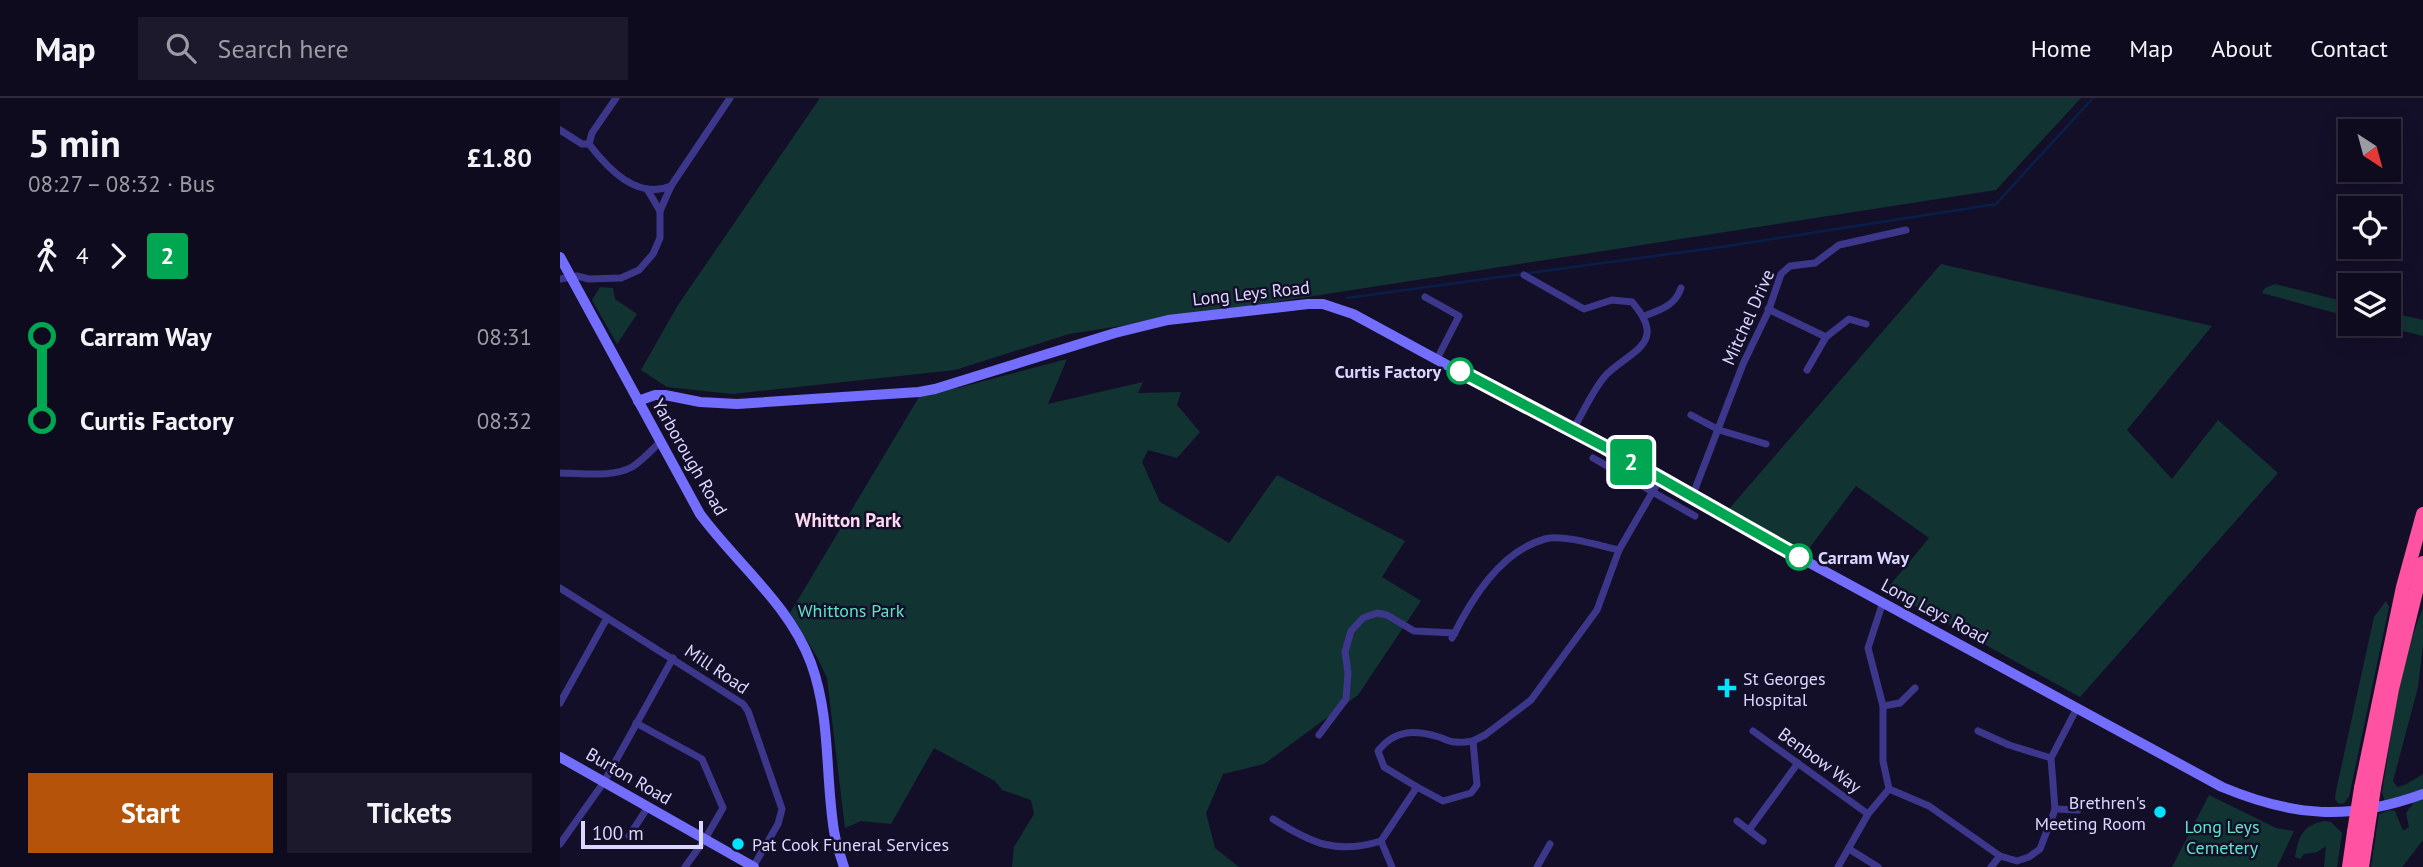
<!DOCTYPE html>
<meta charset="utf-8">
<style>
body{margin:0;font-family:"PT Sans",sans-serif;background:#1d192c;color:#f1f3f6;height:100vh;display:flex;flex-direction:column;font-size:26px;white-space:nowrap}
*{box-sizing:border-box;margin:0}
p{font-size:23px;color:#9b9ba4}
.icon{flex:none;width:38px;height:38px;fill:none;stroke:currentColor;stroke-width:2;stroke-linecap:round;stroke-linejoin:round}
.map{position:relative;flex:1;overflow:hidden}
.details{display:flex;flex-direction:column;background:#0f0b1f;width:560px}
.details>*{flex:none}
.badge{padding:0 14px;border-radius:5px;font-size:24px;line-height:46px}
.needle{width:46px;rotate:144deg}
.tools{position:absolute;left:1778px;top:21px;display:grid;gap:14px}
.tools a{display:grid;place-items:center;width:63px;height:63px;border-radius:0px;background:#0f0b1f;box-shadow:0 4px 18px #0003,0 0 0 2px #2f2b3d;font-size:35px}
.scale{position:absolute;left:21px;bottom:18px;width:122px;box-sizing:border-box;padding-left:7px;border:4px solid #dcd7ff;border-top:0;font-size:19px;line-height:24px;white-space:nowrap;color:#dcd7ff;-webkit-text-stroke:5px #140f29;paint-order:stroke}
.map>.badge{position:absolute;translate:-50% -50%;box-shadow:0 0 0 4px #fff}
.legs{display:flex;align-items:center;gap:10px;height:77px;padding:0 28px;font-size:23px}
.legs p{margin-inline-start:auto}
.head{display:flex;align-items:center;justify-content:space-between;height:119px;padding:0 28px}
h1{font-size:38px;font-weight:800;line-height:52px}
.action{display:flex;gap:14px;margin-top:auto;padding:14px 28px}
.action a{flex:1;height:80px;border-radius:0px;background:#b45309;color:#fff;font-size:28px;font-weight:800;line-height:80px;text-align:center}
.action a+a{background:#1d192c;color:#f1f3f6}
ul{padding:0 28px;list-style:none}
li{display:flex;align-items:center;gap:24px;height:84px;font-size:26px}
li i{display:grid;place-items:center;width:10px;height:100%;margin:0 9px;background:currentColor}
li i::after{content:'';width:18px;height:18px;margin:-9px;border:5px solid;border-radius:50%;background:#0f0b1f}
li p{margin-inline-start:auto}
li:first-child i{background:linear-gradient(#0000 50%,currentColor 0)}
li:last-child i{background:linear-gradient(currentColor 50%,#0000 0)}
header{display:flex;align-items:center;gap:42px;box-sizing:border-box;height:98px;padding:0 35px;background:#0f0b1f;border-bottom:2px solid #2f2b3d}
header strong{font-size:33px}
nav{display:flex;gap:38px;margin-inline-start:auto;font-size:24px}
.search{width:490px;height:63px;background:#1d192c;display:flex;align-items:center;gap:18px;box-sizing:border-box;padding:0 24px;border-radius:0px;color:#9b9ba4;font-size:26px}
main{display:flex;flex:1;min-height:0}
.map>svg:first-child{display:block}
.green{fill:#113433}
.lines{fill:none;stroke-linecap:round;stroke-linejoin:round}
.stream{stroke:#081f4a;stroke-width:2.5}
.street{stroke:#3c378b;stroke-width:7}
.secondary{stroke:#746eff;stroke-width:10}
.highway{stroke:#ff52a3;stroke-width:14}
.highway-bridge{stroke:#ff52a3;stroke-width:14}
.line-1-casing{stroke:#fff;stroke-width:16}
.line-1{stroke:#00a651;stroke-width:10}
.stop-1-dot{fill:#fff;stroke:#00a651;stroke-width:3.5}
.poi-dot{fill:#03e3ff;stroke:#140f29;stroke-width:2.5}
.labels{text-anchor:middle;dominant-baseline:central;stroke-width:5;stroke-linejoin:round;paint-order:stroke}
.street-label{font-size:18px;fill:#dcd7ff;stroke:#140f29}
.stop-label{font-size:18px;font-weight:bold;fill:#dcd7ff;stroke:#140f29;text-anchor:end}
.park-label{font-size:18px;fill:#5ce6c5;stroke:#140f29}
.poi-label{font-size:18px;fill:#dcd7ff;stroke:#140f29;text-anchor:start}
.neighbourhood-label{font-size:19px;font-weight:bold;fill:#ffd9f1;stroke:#140f29}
</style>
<header>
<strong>Map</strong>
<div class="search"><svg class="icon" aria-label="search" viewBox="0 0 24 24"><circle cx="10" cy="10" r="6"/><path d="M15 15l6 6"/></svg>Search here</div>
<nav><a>Home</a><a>Map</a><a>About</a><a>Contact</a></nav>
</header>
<main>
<section class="details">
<div class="head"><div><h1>5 min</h1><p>08:27 – 08:32 · Bus</p></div><b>£1.80</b></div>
<div class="legs"><svg class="icon" aria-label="walk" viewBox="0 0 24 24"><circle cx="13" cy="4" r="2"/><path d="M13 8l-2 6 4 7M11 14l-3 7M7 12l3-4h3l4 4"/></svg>4<svg class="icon" aria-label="forward" viewBox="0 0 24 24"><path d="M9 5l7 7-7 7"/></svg><b class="badge" style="background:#00a651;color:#fff">2</b></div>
<ul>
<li><i style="color:#00a651"></i><b>Carram Way</b><p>08:31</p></li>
<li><i style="color:#00a651"></i><b>Curtis Factory</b><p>08:32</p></li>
</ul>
<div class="action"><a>Start</a><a>Tickets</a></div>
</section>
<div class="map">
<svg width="1863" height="769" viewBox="0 0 1863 769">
<rect width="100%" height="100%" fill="#140f29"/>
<g class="green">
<path d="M 260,0 L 1521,0 L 1436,92 L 509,236 L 395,272 L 172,296 L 107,289 L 81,272 L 118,207 Z"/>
<path d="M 1381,166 L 1652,228 L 1567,332 L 1612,381 L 1658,322 L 1718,375 L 1520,599 L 1326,492 L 1369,440 L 1296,388 L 1244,457 L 1168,412 Z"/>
<path d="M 1715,186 L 1790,205 L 1790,219 L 1702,195 L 1705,190 Z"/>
<path d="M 40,189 L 53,190 L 55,201 L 77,216 L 57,246 L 32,202 Z"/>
<path d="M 1829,214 L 1863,222 L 1863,238 L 1815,226 L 1829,226 Z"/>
<path d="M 507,261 L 488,306 L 583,284 L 578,295 L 621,294 L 617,307 L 640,334 L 617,360 L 588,352 L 582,364 L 600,404 L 669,445 L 717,377 L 845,443 L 822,479 L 861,503 L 798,597 L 704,666 L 663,676 L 646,715 L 655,750 L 679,769 L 452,769 L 454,749 L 474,716 L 471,702 L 442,692 L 435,683 L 374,650 L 331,726 L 301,723 L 285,730 L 267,580 L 257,559 L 230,515 L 362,294 L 398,290 Z"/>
<path d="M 1826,503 L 1829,509 L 1789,699 L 1784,705 L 1779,706 L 1775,701 L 1776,693 L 1814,519 Z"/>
<path d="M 1863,510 L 1863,546 L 1858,589 L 1833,683 L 1837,689 L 1845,687 L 1863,676 L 1863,691 L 1825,704 L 1822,694 C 1832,634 1839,566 1863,510 Z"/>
<path d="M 1649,697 L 1716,730 L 1734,733 L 1717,769 L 1612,769 Z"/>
<path d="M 1863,700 L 1863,742 L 1842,769 L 1811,769 L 1819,716 L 1830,712 L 1835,713 L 1843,733 L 1849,729 L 1846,715 L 1855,703 Z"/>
<path d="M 1764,723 L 1771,724 L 1782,735 L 1777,769 L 1764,769 L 1766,748 L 1757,754 L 1744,756 L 1740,761 L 1735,759 C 1739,738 1742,728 1764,723 Z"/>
</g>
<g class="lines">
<path class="stream" d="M 787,200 L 1168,148 L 1436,106 L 1533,0"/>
<g class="street">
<path d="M 0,32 L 22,46 L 29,46"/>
<path d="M 29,46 C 48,71 77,102 111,88"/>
<path d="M 29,46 L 32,35 L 56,0"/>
<path d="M 100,113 L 111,88 L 170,0"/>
<path d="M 964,177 L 1024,211 L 1052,202 L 1072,204 C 1108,245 1072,252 1047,276 C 1034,289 1022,317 1012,333"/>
<path d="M 0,181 L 17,178 L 29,181 L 61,180 L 79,172 L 93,156 L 100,140 L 100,113 L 87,91"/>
<path d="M 865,199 L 899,218 L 877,261"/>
<path d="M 1208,211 L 1266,239 L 1247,272"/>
<path d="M 1084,218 C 1100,212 1115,208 1121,190"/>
<path d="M 1266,239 L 1289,221 L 1306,226"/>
<path d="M 1131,317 L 1159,332 L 1206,346"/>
<path d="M 1033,360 L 1135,418"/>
<path d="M 0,375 C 22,375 52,380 72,369 C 82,363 92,352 101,343"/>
<path d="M 1132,399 L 1183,266 L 1208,214 L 1221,176 L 1230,168 L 1255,165 L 1279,147 L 1346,132"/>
<path d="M 0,490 L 183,606 L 188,613 L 222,711 L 218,726 L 193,769"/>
<path d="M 1323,504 L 1308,550 L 1323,608 L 1323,663 L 1329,691 L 1369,708 L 1440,758 L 1457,763 L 1469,759 L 1480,751 L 1493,717 L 1495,711 L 1491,660 L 1517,610"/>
<path d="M 892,540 C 911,502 940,453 985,441 C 1004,436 1040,448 1059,452"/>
<path d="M 0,605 L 47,520"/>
<path d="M 1323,608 L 1340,605 L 1355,590"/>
<path d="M 76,625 L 142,661 L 163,710 L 145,741 L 125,769"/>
<path d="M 1193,633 L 1308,716"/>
<path d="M 1418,633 L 1449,647 L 1491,660"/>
<path d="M 759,637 L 786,601 L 788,575 L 785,554 L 791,533 L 803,520 L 817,515 L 827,517 L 854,533 L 895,535"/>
<path d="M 857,689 L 824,669 L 818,653 C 835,631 855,632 879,639 C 885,641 890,644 896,644 C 901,645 907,644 913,643"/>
<path d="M 1495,711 L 1518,712"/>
<path d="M 713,721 C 751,745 776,757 821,743"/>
<path d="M 1177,723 L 1203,743"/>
<path d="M 1189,732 L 1238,665"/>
<path d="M 69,738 L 88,709"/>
<path d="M 0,746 L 44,684 L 113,560"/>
<path d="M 1289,751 L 1318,769"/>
<path d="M 832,769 L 821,743 L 857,689 L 883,703 L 911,695 L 917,687 L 913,643 L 925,637 L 971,602 L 1037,512 L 1059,452 L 1100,381"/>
<path d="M 977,769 L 990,746"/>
<path d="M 1278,769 L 1308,716 L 1329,691"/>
<path d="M 1431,769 L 1440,758"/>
</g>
<g class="secondary">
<path d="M 0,159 L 140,416 C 177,466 229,506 251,565 C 271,620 265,676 274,733 C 276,745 280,757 284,769"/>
<path d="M 78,303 L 95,297 L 105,297 L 140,304 L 177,306 L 359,294 L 375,291 L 555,235 L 608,222 L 748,206 L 763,206 L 793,216 L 966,310 L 1045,349 L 1246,463 L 1662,689 C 1734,719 1789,723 1863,696"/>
<path d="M 0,659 L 194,769"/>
</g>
<g class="highway">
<path d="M 1801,690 L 1843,489 L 1863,416"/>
<path d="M 1814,690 L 1832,591 L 1863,465"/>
<path d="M 1789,769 L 1794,734"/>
<path d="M 1802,769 L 1807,736"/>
</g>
<g class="highway-bridge">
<path d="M 1794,734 L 1801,690"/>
<path d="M 1807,736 L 1814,690"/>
</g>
</g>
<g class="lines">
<defs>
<path id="line-1" d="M 900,273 L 1045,349 L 1239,459"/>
</defs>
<use href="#line-1" class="line-1-casing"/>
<use href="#line-1" class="line-1"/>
</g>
<g class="stop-1-dot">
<circle cx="900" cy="273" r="12"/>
<circle cx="1239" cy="459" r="12"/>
</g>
<g class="poi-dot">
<path d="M1163.5 579.5h7v7h7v7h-7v7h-7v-7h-7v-7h7z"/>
<circle cx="1600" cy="714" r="7"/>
<circle cx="178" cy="746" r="7"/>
</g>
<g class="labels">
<g class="street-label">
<text transform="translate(691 195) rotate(-6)">Long Leys Road</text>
<text transform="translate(1188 219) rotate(-66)">Mitchel Drive</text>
<text transform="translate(130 359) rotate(60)">Yarborough Road</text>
<text transform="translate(1375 513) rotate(28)">Long Leys Road</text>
<text transform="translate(157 571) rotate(34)">Mill Road</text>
<text transform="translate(1260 662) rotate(36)">Benbow Way</text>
<text transform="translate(69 678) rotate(30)">Burton Road</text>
</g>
<g class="stop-label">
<text x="881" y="273">Curtis Factory</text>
<text x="1258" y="459" text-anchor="start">Carram Way</text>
</g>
<g class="park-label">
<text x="291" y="512">Whittons Park</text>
<text x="1662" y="728">Long Leys<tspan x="1662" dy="21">Cemetery</tspan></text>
</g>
<g class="poi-label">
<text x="1183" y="580">St Georges<tspan x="1183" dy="21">Hospital</tspan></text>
<text x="1586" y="704" text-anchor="end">Brethren's<tspan x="1586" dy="21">Meeting Room</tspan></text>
<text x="192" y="746">Pat Cook Funeral Services</text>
</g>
<g class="neighbourhood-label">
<text x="288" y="422">Whitton Park</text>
</g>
</g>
</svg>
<div class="tools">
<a><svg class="needle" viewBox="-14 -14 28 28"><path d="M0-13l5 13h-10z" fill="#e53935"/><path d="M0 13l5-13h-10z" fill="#9b9ba4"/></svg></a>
<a><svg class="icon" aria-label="locate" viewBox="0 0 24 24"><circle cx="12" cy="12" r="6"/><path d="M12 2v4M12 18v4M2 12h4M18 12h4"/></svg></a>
<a><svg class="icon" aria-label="layers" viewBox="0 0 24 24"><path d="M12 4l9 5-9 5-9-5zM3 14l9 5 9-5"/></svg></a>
</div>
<div class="scale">100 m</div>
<b class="badge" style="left:1071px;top:364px;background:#00a651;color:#fff">2</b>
</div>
</main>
